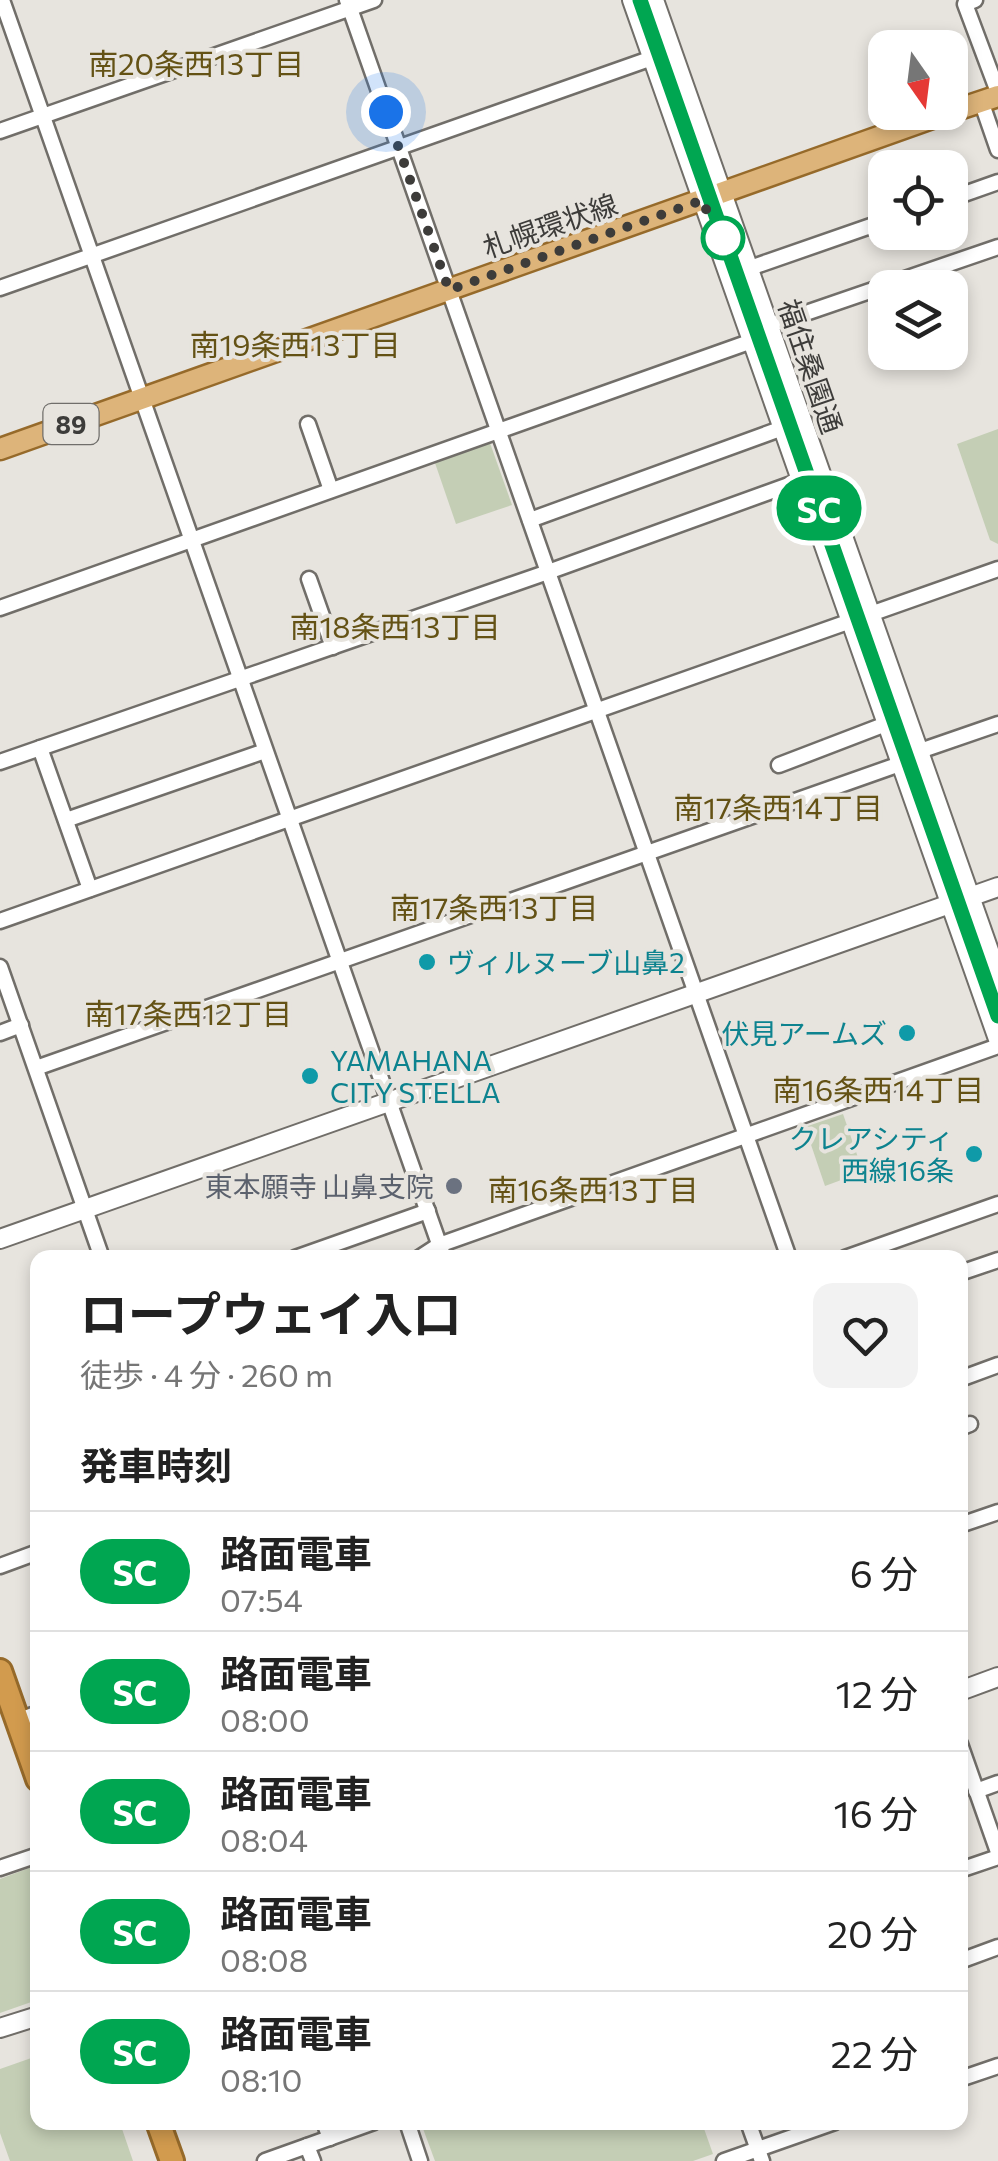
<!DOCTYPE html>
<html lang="ja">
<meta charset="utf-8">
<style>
body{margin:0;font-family:Commissioner,"Noto Sans JP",sans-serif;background:#f2f2f2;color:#222;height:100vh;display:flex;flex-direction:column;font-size:38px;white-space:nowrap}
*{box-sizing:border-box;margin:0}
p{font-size:32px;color:#767676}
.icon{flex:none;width:55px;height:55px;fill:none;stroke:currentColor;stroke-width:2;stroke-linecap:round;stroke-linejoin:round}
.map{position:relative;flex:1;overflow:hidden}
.sheet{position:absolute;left:30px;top:1250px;width:938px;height:880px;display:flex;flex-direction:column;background:#fff;border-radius:20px;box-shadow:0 5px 15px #0003}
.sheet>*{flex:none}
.badge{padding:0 20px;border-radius:32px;font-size:35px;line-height:65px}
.needle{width:65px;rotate:166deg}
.buttons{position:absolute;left:868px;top:30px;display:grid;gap:20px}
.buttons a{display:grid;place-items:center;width:100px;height:100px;border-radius:20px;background:#fff;box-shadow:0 5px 15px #0003;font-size:50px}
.you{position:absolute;width:50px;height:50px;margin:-25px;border:8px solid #fff;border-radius:50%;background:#1a73e8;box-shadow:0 0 0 15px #1a73e833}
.map>.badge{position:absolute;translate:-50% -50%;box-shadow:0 0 0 5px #fff}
h2{padding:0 50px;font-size:38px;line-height:90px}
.round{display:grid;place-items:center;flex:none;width:105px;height:105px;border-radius:20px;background:#f2f2f2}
.head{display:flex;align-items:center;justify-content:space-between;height:170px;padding:0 50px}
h1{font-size:48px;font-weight:700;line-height:75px}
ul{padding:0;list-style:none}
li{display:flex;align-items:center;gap:30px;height:120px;padding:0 50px;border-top:2px solid #e0e0e0}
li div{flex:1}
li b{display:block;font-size:38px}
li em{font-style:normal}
li .badge{min-width:110px;font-weight:700;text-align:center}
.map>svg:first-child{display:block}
.green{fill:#c4ceb5}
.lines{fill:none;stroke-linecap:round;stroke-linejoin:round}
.minor-casing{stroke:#716e69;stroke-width:19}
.tertiary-casing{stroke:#716e69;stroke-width:22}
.primary-casing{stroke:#966a2a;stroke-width:25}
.trunk-casing{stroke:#966a2a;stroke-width:28}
.minor{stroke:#fff;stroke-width:14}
.tertiary{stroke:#fff;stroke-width:18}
.primary{stroke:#ddb47a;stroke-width:20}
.trunk{stroke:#d29b4e;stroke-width:22}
.tram{stroke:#63615e;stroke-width:2.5}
.line-casing{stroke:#fff;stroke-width:22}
.line{stroke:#00a651;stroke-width:15}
.walk{stroke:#3d3c3a;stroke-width:10;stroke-dasharray:0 18}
.stop-dot{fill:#fff;stroke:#00a651;stroke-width:5}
.culture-dot{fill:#0f9aa8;stroke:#e7e4de;stroke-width:4}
.worship-dot{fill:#6b7280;stroke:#e7e4de;stroke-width:4}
.labels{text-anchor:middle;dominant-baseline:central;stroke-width:8;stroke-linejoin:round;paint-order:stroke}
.shield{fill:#e7e4de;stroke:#706e6b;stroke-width:2.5}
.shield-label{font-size:25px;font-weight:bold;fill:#3d3c3a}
.street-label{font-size:28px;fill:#3d3c3a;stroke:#e7e4de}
.culture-label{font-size:28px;fill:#0d838f;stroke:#e7e4de;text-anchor:start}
.worship-label{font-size:28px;fill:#5b616d;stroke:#e7e4de;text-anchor:end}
.neighbourhood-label{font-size:30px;fill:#645215;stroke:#e7e4de}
</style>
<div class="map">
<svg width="998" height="2161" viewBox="0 0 998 2161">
<rect width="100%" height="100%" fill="#e7e4de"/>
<g class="green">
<path d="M 998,429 L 998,544 L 990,540 L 957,444 Z"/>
<path d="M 490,443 L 512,505 L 456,524 L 435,463 Z"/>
<path d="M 843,1114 L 863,1172 L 825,1186 L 805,1127 Z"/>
<path d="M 37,1865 L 37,1902 L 34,1904 L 38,1916 L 37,2000 L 0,2013 L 0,1879 Z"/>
<path d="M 37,2056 L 38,2122 L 120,2123 L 133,2161 L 10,2161 L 0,2133 L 0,2069 Z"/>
<path d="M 434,2122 L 702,2123 L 713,2154 L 693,2161 L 435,2161 L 422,2126 Z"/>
</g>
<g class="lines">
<defs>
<g id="minor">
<path d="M 2,0 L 444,1258"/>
<path d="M 347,0 L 789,1258"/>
<path d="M 975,0 L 965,4 L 998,92"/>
<path d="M 981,101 L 998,150"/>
<path d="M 0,131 L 374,0"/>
<path d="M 950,199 L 998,182"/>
<path d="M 747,269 L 885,221"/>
<path d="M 0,288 L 672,51"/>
<path d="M 308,424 L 331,490"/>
<path d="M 530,520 L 802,421"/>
<path d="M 309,579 L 333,647"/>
<path d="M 0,608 L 752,341 L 768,326 L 998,247"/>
<path d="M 40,748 L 90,889"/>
<path d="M 917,752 L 998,724"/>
<path d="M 0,762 L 548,572 L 819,474"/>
<path d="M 779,765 L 886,724"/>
<path d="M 66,820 L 265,751"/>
<path d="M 0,921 L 998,569"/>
<path d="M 0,967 L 102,1258"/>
<path d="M 0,1033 L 21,1025"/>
<path d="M 36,1068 L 900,764"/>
<path d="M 295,1258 L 428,1211"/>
<path d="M 419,1258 L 439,1245 L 998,1046"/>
<path d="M 845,1258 L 998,1204"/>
<path d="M 960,1273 L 998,1260"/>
<path d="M 960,1379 L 998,1365"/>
<path d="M 960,1428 L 970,1424"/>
<path d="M 960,1525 L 998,1512"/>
<path d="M 0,1566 L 38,1552"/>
<path d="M 17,1721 L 38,1713"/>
<path d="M 960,1744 L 998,1852"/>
<path d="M 976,1791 L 998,1783"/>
<path d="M 0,1868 L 38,1855"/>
<path d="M 960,1870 L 998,1857"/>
<path d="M 960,1961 L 998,1947"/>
<path d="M 960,2079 L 998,2066"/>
<path d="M 324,2122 L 330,2138"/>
<path d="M 407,2122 L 420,2161"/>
<path d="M 748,2122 L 762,2161"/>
<path d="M 307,2146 L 313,2161"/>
<path d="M 265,2161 L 374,2122"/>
<path d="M 724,2161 L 835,2122"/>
</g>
<g id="tertiary">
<path d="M 632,0 L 998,1039"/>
<path d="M 654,0 L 998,976"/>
<path d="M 0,1239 L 998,887"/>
<path d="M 960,1691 L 998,1677"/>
<path d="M 0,2028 L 38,2016"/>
</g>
<g id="primary">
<path d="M 950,112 L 998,96"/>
<path d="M 0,449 L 949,112"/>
</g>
<g id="trunk">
<path d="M 0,1671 L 38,1779"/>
<path d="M 158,2122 L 172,2161"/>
</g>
</defs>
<use href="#minor" class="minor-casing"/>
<use href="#tertiary" class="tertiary-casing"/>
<use href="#primary" class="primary-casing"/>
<use href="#trunk" class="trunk-casing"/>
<use href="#minor" class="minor"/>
<use href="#tertiary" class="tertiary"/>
<use href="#primary" class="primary"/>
<use href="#trunk" class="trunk"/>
<path class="tram" d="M 640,0 L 998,1016"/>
</g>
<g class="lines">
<defs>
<path id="line" d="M 640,0 L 998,1016"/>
</defs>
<use href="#line" class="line-casing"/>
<use href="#line" class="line"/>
<path class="walk" d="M 386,112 L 449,290 L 703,200 L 720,251 L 723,238"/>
</g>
<circle class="stop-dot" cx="723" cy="238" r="20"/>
<g class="culture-dot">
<circle cx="427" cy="962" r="10"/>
<circle cx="907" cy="1033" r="10"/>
<circle cx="310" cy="1076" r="10"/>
<circle cx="974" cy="1154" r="10"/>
</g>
<circle class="worship-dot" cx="454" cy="1186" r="10"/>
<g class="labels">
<rect class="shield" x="43.5" y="404" width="55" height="40" rx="8"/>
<g class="shield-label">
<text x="71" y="424">89</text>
</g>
<g class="street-label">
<text transform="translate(550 225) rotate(-19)">札幌環状線</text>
<text transform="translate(811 366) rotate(71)">福住桑園通</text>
</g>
<g class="culture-label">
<text x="447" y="962">ヴィルヌーブ山鼻2</text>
<text x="887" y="1033" text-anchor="end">伏見アームズ</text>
<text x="330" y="1060">YAMAHANA<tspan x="330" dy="32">CITY STELLA</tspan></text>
<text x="954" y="1138" text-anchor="end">クレアシティ<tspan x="954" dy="32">西線16条</tspan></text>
</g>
<g class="worship-label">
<text x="434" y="1186">東本願寺 山鼻支院</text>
</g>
<g class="neighbourhood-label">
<text x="196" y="62">南20条西13丁目</text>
<text x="295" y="343">南19条西13丁目</text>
<text x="395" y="625">南18条西13丁目</text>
<text x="778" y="806">南17条西14丁目</text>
<text x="494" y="906">南17条西13丁目</text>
<text x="188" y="1012">南17条西12丁目</text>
<text x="878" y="1088">南16条西14丁目</text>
<text x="593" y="1188">南16条西13丁目</text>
</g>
</g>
</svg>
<div class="buttons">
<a><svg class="needle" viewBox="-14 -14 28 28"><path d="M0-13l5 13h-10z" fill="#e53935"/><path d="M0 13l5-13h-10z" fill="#767676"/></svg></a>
<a><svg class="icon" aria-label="locate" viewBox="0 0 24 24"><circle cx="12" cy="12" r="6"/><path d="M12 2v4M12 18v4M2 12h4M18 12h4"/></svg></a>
<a><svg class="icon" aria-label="layers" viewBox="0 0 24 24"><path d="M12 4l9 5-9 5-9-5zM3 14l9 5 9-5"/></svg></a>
</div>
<div class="you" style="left:386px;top:112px"></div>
<b class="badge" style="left:819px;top:508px;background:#00a651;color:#fff">SC</b>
<section class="sheet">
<div class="head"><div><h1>ロープウェイ入口</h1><p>徒歩 · 4 分 · 260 m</p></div><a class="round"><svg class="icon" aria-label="heart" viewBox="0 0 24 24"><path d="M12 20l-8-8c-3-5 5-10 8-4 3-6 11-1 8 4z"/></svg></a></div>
<h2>発車時刻</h2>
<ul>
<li><span class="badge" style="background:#00a651;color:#fff">SC</span><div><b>路面電車</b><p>07:54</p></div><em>6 分</em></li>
<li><span class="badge" style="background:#00a651;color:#fff">SC</span><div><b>路面電車</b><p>08:00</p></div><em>12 分</em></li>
<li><span class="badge" style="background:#00a651;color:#fff">SC</span><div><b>路面電車</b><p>08:04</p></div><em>16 分</em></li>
<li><span class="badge" style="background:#00a651;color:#fff">SC</span><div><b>路面電車</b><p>08:08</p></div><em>20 分</em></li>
<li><span class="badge" style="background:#00a651;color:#fff">SC</span><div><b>路面電車</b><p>08:10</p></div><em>22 分</em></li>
</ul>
</section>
</div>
